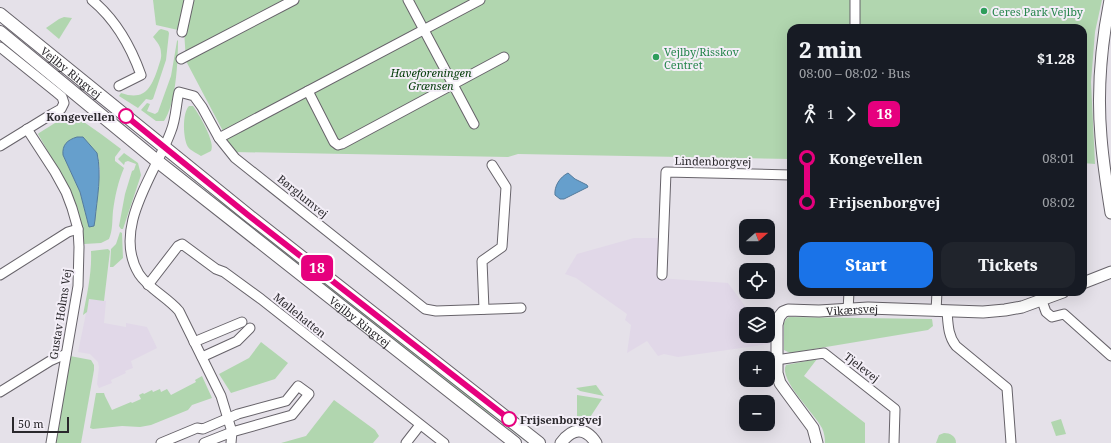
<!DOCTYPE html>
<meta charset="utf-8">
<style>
body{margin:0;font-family:"Noto Serif",serif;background:#20242c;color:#f1f3f6;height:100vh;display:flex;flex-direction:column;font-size:15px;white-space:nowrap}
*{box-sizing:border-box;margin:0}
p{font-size:13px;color:#9ea1a6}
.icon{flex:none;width:22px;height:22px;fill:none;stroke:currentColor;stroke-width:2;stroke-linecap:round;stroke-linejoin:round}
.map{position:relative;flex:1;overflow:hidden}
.side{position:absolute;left:787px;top:24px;width:300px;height:272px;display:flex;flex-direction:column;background:#171b24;border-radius:12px;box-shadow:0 4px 16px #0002}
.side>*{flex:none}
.badge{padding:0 8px;border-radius:6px;font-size:14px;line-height:26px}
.needle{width:26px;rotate:69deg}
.buttons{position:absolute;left:739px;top:219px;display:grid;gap:8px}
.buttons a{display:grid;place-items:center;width:36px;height:36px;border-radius:8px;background:#171b24;box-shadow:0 4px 16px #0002;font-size:20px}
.scale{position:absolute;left:12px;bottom:10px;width:57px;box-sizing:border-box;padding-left:4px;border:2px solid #2a282c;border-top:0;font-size:11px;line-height:14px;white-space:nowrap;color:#2a282c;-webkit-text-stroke:3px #f3eef7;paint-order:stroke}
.map>.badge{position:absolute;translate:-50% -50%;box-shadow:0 0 0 2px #fff}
.legs{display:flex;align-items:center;gap:6px;height:44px;padding:0 12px;font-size:13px}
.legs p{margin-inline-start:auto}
.headline{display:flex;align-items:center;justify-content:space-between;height:68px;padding:0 12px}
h1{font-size:22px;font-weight:800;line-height:30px}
.primary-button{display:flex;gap:8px;margin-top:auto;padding:8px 12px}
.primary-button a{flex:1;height:46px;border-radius:12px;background:#1a73e8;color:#fff;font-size:16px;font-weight:800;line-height:46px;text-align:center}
.primary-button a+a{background:#20242c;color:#f1f3f6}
ul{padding:0 12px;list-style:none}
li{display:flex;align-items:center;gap:14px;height:44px;font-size:15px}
li i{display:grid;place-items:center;width:6px;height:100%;margin:0 5px;background:currentColor}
li i::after{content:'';width:10px;height:10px;margin:-5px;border:3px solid;border-radius:50%;background:#171b24}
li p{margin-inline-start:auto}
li:first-child i{background:linear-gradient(#0000 50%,currentColor 0)}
li:last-child i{background:linear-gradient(currentColor 50%,#0000 0)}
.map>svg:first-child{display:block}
.built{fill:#e1d8e8}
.green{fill:#b1d6af;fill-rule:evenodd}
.water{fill:#669fcc;stroke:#547b9c}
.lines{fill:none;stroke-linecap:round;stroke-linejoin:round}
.minor-casing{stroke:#67636a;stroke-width:11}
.tertiary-casing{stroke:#67636a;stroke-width:13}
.secondary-casing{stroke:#67636a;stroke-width:14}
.minor{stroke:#fff;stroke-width:9}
.tertiary{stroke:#fff;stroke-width:11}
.secondary{stroke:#fff;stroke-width:12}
.line-1-casing{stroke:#fff;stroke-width:9}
.line-1{stroke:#e6007e;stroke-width:6}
.leisure-dot{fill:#2e9e5b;stroke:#f3eef7;stroke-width:1.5}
.stop-1-dot{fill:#fff;stroke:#e6007e;stroke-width:2}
.labels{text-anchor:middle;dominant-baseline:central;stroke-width:4;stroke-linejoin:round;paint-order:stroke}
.leisure-label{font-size:11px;fill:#27864d;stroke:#f3eef7;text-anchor:start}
.street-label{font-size:11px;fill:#2a282c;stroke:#f3eef7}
.park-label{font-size:11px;font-style:italic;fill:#023a07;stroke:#f3eef7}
.stop-label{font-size:11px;font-weight:bold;fill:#2a282c;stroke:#f3eef7;text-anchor:end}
</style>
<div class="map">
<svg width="1111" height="443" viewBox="0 0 1111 443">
<rect width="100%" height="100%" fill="#e5e1e9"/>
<g class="built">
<path d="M 634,238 L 659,238 L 659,278 L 728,283 L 751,314 L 746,314 L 746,336 L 768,336 L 769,344 L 678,357 L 664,354 L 658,356 L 647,341 L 627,353 L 631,325 L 625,320 L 627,314 L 576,278 L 565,274 L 577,254 Z"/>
<path d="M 89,299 L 106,301 L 104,323 L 126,327 L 126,323 L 147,327 L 157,348 L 131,361 L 133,368 L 125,371 L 126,373 L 111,380 L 112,383 L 99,388 L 97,384 L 99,367 L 98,362 L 90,354 L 78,352 Z"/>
</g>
<g class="green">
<path d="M 153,0 L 186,0 L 178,30 L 156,25 Z"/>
<path d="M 193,0 L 1102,0 L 1095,32 L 1091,82 L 1095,164 L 1083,163 L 1083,28 L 791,28 L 791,159 L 518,154 L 508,157 L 234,152 L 186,61 L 184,30 Z"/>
<path d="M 64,17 L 72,18 L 59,39 L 46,28 L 59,19 Z"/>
<path d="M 161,29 L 168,31 L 169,33 L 166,60 L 153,99 L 151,100 L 146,99 L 138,108 L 119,96 L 121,93 C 144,101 151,89 158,68 C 159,64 162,58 161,53 C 161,46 157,42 153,37 L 159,30 Z"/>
<path d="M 178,40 C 178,61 176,104 164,121 L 156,121 L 141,110 L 147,103 L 150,104 L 147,111 L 155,114 L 158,112 L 171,76 L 177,41 Z"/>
<path d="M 189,106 L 193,106 C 199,114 216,143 211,151 L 201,156 C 197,153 191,151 188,147 C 183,139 182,113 189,106 Z"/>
<path d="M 71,113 L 101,134 L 121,149 L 115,157 L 115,161 L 124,168 C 118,182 115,196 113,211 C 112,220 113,230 109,239 L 101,243 L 84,244 L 78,216 L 63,178 L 38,134 L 39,133 ZM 63,155 L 98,156 L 100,171 L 95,220 L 89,226 L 80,192 Z"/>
<path d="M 124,153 L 138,163 L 141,175 L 123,229 L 121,229 L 119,226 L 125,194 L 132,171 L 134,170 L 136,164 L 128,161 L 125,162 L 124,165 L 118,159 Z"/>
<path d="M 169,163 L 170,163 L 214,197 L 258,227 L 533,443 L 528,443 L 494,417 L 462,396 Z"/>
<path d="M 120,232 L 122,233 L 123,258 L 113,267 L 110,267 L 111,249 L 116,244 Z"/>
<path d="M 108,249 L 110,251 L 104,301 L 89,299 L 87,312 L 83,315 C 87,294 92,273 91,251 Z"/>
<path d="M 789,317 L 932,319 L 933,326 L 928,330 L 790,353 L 784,350 L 784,323 L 786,319 Z"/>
<path d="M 261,342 L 288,363 L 275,379 L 231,393 L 219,374 L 249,358 Z"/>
<path d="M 70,356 L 91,360 L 94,365 L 94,370 L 81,443 L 54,443 Z"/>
<path d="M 817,359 L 804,376 L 865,423 L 865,443 L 825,443 C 825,438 824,432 822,428 C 815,414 778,379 786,365 Z"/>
<path d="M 202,376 L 212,398 L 192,405 L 188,410 L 151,425 L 140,427 L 122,426 L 93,429 L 90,428 L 96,393 L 104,393 L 105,396 L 112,410 L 131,402 L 132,403 L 141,399 L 139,395 L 143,393 L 144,394 L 152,390 L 153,392 L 160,389 L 161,392 L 167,389 L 171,395 L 196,382 L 195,380 Z"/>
<path d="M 596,385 L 604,396 L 580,391 L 576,388 Z"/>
<path d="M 577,395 L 602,399 L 587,422 L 577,420 Z"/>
<path d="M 334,400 L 375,430 L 379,436 L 373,443 L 281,443 L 306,436 Z"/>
<path d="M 1061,419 L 1066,434 L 1056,436 L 1051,422 Z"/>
<path d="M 944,433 C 950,433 956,436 956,443 L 936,443 L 939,435 Z"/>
</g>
<g class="water">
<path d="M 77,137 L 83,137 L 97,153 C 102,175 97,198 95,220 L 94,226 L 89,227 L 80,192 L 63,155 C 62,145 67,140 77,137 Z"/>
<path d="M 568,173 L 575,179 L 587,185 L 588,187 L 564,199 L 560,199 L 555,195 C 554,186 560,177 568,173 Z"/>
</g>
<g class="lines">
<defs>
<g id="minor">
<path d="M 92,0 C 115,19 131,47 141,75 L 119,86"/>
<path d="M 408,0 L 474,124"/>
<path d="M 855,28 L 855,0"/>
<path d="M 182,32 L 189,0"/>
<path d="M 0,47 L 56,92 L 62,97 L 64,103 L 61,109 L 52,114 L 0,146"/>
<path d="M 181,59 L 294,0"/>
<path d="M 308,91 L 334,142 L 338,145 L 342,144 L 504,57"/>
<path d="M 27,129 L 55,172 L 66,192 L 72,208 L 78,229 L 79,247 L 78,286 L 51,443"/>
<path d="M 219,138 L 480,0"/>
<path d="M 0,275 L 68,232 L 78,229"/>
<path d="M 662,275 L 666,172 L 791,175"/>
<path d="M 148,285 L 178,246 L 182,244 L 216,269 L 224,272 L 261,299 L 444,443"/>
<path d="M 1042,301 L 1046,312 L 1052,317 L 1064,314 L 1111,356"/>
<path d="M 484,309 L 482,261 L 502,247 L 506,187 L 492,165"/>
<path d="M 848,310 L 849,292"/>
<path d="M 936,311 L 937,292"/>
<path d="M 947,311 C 948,324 948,336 956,346 L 1007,388 L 1011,443"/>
<path d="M 194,342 L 242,322"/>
<path d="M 202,357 L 237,341 L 250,328"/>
<path d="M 776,360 L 824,353 L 895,409 L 894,443"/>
<path d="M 0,392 L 50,361 L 66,354"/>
<path d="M 161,443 L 197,428 L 203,429 L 238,414 L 286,401 L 298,386 L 309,394 L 292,415 L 232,432 L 204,443"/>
<path d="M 231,443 L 232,432 L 221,396 L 179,311 C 167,297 149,289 139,274 C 111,228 156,173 171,131 C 176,119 176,104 179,92 L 194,96 L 202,107 L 219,138 L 235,158 L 425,309 L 436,311 L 521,308"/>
<path d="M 406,443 L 420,425"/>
</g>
<g id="tertiary">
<path d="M 1110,0 C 1101,45 1097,91 1101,137 C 1103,163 1107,188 1111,213"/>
<path d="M 1083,283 L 1111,272"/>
<path d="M 561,443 C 572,428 585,426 596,443"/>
<path id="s1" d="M 817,443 L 813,428 L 785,390 L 780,383 L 777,373 L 777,325 L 779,317 L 783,312 L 788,310 L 819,311 L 868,308 L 983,312 L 1005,310 L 1022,307 L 1063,292"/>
</g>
<g id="secondary">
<path id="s2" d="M 0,14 L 248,215 L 539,443"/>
<path id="s3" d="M 0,32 L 157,161 L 515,443"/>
</g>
</defs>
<use href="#minor" class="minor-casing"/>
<use href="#tertiary" class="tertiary-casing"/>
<use href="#secondary" class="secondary-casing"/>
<use href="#minor" class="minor"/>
<use href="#tertiary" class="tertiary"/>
<use href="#secondary" class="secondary"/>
</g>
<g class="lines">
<defs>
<path id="line-1" d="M 126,116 L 248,215 L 509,419"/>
</defs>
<use href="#line-1" class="line-1-casing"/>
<use href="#line-1" class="line-1"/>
</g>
<g class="leisure-dot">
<circle cx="984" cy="11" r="4"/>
<circle cx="656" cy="57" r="4"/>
</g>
<g class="stop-1-dot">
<circle cx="126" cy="116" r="7"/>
<circle cx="509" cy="419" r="7"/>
</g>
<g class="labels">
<g class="leisure-label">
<text x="992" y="11">Ceres Park Vejlby</text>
<text x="664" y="51">Vejlby/Risskov<tspan x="664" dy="13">Centret</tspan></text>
</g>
<g class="street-label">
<text stroke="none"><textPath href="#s2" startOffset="92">Vejlby Ringvej</textPath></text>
<text transform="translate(713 161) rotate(1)">Lindenborgvej</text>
<text transform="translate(303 196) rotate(39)">Børglumvej</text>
<text stroke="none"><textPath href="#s1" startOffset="214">Vikærsvej</textPath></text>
<text transform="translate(60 314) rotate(-81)">Gustav Holms Vej</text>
<text transform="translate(300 315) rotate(39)">Møllehatten</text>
<text stroke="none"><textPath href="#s3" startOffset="462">Vejlby Ringvej</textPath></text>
<text transform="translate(862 367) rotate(38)">Tjelevej</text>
</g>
<g class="park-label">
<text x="431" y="72">Haveforeningen<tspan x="431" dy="13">Grænsen</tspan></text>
</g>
<g class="stop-label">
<text x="115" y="116">Kongevellen</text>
<text x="520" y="419" text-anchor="start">Frijsenborgvej</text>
</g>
</g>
</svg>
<div class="buttons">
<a><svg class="needle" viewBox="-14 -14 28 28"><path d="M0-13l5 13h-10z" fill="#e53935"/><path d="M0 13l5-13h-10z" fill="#9ea1a6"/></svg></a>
<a><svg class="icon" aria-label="locate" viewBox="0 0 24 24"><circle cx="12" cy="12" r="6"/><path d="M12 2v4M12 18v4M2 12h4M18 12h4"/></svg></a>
<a><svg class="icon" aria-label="layers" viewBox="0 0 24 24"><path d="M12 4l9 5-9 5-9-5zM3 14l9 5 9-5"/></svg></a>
<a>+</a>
<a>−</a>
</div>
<div class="scale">50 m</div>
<b class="badge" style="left:317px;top:268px;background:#e6007e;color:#fff">18</b>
<section class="side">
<div class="headline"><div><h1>2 min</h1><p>08:00 – 08:02 · Bus</p></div><b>$1.28</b></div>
<div class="legs"><svg class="icon" aria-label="walk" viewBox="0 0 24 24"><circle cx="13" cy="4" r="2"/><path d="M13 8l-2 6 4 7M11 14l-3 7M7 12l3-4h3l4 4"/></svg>1<svg class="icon" aria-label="forward" viewBox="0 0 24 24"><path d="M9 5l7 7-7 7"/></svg><b class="badge" style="background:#e6007e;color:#fff">18</b></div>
<ul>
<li><i style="color:#e6007e"></i><b>Kongevellen</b><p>08:01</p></li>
<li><i style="color:#e6007e"></i><b>Frijsenborgvej</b><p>08:02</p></li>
</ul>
<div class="primary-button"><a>Start</a><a>Tickets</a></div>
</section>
</div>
